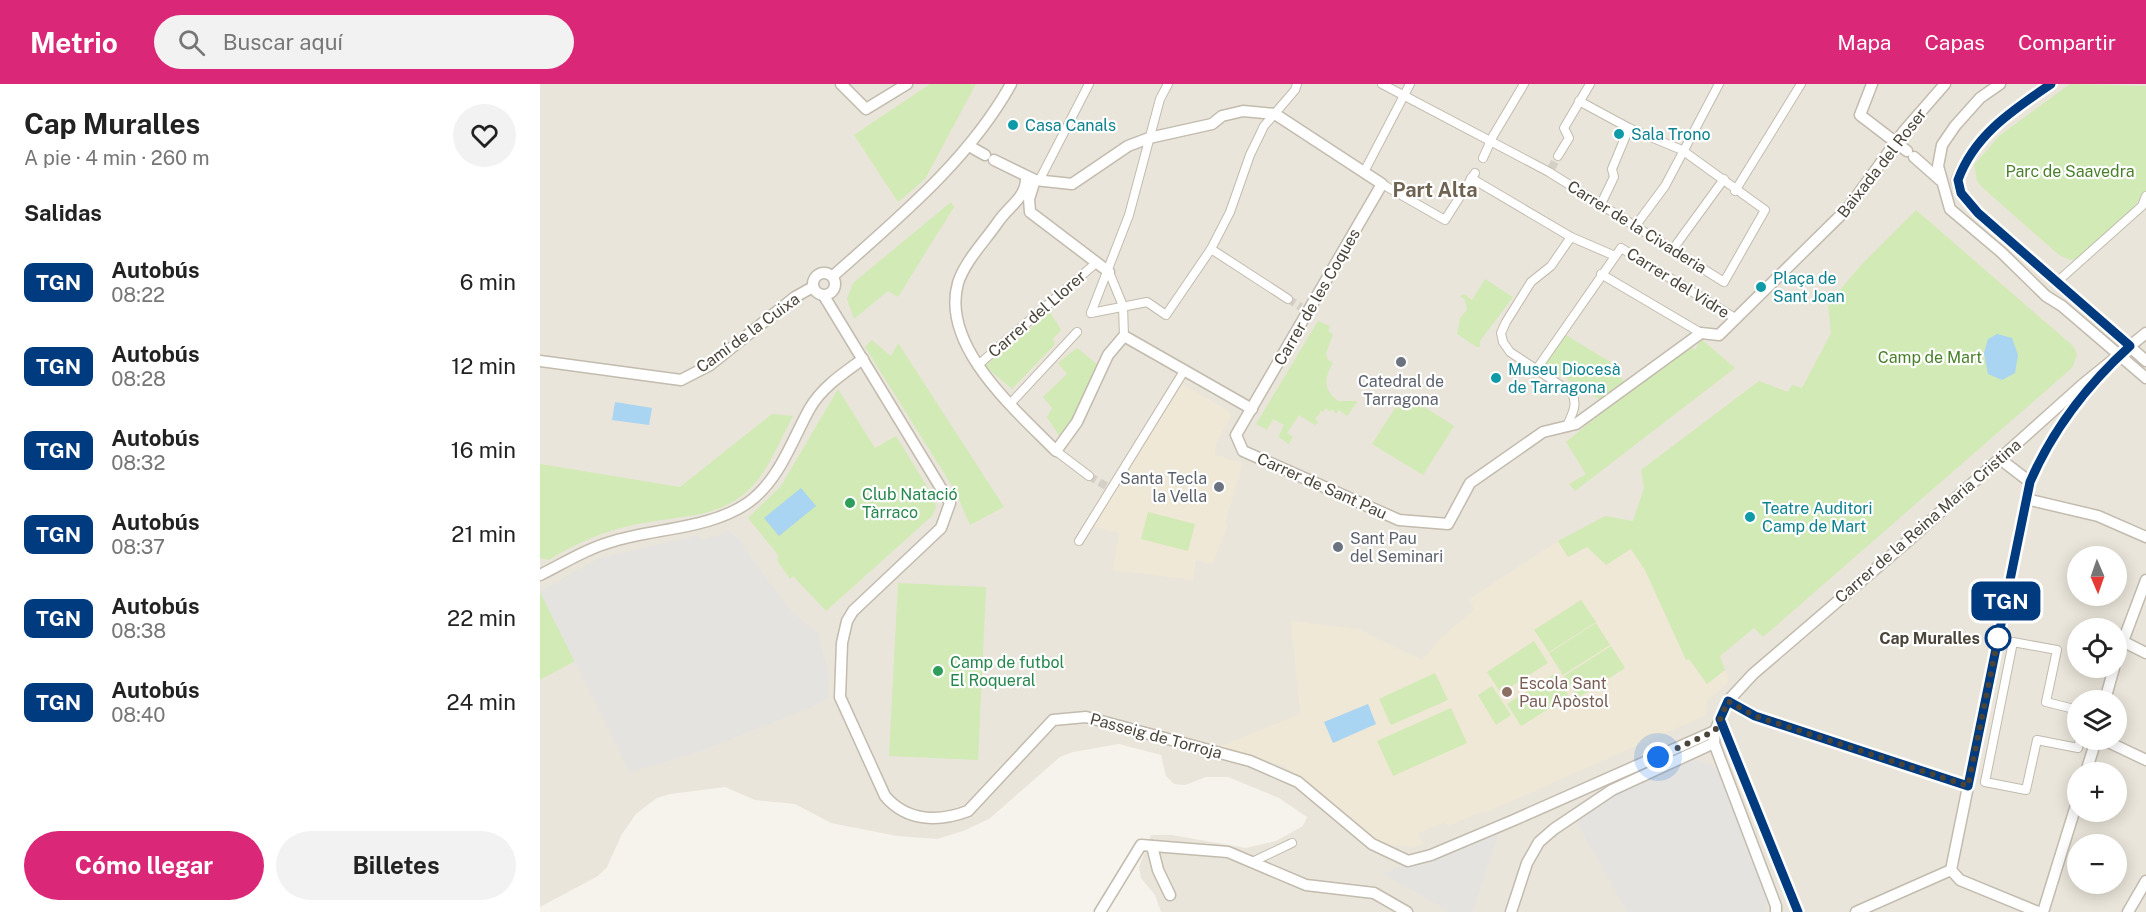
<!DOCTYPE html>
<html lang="es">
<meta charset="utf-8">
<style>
body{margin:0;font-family:"Public Sans",sans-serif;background:#f2f2f2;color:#222;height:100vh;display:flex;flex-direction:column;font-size:22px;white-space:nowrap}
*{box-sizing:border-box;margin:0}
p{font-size:20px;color:#767676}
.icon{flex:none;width:33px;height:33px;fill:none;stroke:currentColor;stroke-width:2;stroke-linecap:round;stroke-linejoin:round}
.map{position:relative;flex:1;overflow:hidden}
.details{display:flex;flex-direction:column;background:#fff;width:540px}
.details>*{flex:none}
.badge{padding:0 12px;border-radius:9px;font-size:21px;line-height:39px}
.needle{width:39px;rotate:178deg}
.fabs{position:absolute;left:1527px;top:462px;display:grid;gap:12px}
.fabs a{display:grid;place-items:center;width:60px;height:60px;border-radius:50%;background:#fff;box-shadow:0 3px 15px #0003;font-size:30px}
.you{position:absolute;width:30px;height:30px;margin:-15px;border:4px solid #fff;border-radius:50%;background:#1a73e8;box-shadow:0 0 0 9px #1a73e833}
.map>.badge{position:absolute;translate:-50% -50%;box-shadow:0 0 0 3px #fff}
h2{padding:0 24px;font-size:22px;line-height:54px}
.round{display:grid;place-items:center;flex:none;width:63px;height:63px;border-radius:32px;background:#f2f2f2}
.overview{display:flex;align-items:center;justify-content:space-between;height:102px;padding:0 24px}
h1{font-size:28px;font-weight:700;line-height:45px}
.action{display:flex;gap:12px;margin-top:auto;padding:12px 24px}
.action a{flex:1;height:69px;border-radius:36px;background:#db2777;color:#fff;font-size:24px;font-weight:700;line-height:69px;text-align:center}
.action a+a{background:#f2f2f2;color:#222}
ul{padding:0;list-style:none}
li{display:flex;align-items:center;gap:18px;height:84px;padding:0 24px}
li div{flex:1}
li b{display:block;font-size:22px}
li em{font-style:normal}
li .badge{min-width:66px;font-weight:700;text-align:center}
header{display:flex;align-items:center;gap:36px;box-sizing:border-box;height:84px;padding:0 30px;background:#db2777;color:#fff}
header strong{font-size:28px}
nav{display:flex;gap:33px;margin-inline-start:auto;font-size:21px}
.search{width:420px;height:54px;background:#f2f2f2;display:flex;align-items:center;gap:15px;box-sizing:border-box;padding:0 21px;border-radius:33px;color:#767676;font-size:22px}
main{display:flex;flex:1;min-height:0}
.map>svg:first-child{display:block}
.residential{fill:#eae5da;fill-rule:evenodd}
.education{fill:#efe8d6}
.green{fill:#d2eab5}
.parking{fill:#e5e3e0}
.water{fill:#a9d4f2}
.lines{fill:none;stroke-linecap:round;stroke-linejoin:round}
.pedestrian-tunnel{stroke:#d4d0c8;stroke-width:8;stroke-dasharray:8 4;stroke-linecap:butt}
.pedestrian-casing{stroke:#c2bbae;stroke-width:10}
.minor-casing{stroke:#c2bbae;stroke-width:13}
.pedestrian{stroke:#fff;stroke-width:8}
.minor{stroke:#fff;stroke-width:10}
.line-casing{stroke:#fff;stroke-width:14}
.line{stroke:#003b80;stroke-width:9}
.walk{stroke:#4b4439;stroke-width:6;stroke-dasharray:0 10.8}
.culture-dot{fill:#0f9aa8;stroke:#fff;stroke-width:2}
.worship-dot{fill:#6b7280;stroke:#fff;stroke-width:2}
.leisure-dot{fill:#2e9e5b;stroke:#fff;stroke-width:2}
.stop-dot{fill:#fff;stroke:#003b80;stroke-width:3}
.education-dot{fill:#8d6e63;stroke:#fff;stroke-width:2}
.labels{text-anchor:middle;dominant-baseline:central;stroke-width:4.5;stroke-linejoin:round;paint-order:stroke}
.culture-label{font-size:16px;fill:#0d838f;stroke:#fff;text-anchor:start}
.street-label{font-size:16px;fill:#4b4439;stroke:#fff}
.park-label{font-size:16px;fill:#4a7f2a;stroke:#fff}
.worship-label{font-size:16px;fill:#5b616d;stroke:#fff}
.leisure-label{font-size:16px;fill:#27864d;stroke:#fff;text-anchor:start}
.stop-label{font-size:16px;font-weight:bold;fill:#4b4439;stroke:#fff;text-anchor:end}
.education-label{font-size:16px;fill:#785e54;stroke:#fff;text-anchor:start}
.quarter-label{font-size:20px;font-weight:bold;fill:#6e6250;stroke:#fff}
</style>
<header>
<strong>Metrio</strong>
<div class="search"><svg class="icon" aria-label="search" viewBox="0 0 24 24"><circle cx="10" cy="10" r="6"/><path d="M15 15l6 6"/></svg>Buscar aquí</div>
<nav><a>Mapa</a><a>Capas</a><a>Compartir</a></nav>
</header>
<main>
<section class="details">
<div class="overview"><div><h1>Cap Muralles</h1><p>A pie · 4 min · 260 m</p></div><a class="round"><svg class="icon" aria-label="heart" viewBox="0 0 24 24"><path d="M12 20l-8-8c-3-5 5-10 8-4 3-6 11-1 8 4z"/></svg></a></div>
<h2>Salidas</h2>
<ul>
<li><span class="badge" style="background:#003b80;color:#fff">TGN</span><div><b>Autobús</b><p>08:22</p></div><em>6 min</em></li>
<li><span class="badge" style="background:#003b80;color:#fff">TGN</span><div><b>Autobús</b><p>08:28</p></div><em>12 min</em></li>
<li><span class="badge" style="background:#003b80;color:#fff">TGN</span><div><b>Autobús</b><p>08:32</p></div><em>16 min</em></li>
<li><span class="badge" style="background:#003b80;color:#fff">TGN</span><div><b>Autobús</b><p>08:37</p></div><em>21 min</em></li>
<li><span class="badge" style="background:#003b80;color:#fff">TGN</span><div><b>Autobús</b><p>08:38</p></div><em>22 min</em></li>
<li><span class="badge" style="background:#003b80;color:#fff">TGN</span><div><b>Autobús</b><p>08:40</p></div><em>24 min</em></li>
</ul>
<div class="action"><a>Cómo llegar</a><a>Billetes</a></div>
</section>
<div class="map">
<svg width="1606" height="828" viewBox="0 0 1606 828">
<rect width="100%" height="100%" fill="#f6f3ec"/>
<path class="residential" d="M 0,0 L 1606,0 L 1606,828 L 621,828 L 615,811 L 601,794 L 599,783 L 611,751 L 632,751 L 706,764 L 736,757 L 763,742 L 767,733 L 739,714 L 688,693 L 666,693 L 645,701 L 634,700 L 626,692 L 621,671 L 579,660 L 533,668 L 520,673 L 449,735 L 423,747 L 397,755 L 357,752 L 291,739 L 255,720 L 215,716 L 185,703 L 130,710 L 117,714 L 96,730 L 82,750 L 67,783 L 58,792 L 0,823 ZM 1538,472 L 1576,472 L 1576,512 L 1538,512 ZM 1538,544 L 1576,544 L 1576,584 L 1538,584 ZM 1538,616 L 1576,616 L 1576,656 L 1538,656 ZM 1538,688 L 1576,688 L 1576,728 L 1538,728 ZM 1538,760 L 1576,760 L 1576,800 L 1538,800 Z"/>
<g class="education">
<path d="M 641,300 L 689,327 L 691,333 L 676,359 L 675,371 L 702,379 L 685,440 L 688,441 L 672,480 L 656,476 L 653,496 L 573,486 L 579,449 L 552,442 Z"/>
<path d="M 1018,457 L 1028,473 L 1047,463 L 1053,468 L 1090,464 L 1105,486 L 1146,575 L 1149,575 L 1167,600 L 1185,586 L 1189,594 L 1187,600 L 1167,616 L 1166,631 L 944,729 L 943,727 L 908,742 L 904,738 L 878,749 L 883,760 L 873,763 L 845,760 L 834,755 L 745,682 L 679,663 L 760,630 L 751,537 L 818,545 L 882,576 L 902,553 L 934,526 L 930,515 Z"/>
</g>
<g class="green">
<path d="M 390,0 L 436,0 L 385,95 L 358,118 L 314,51 Z"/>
<path d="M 1530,0 L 1606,2 L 1606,108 L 1584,134 L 1537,175 L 1530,176 L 1519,171 L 1443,104 L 1437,97 L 1434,81 L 1459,52 Z"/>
<path d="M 411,118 L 414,123 L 358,213 L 348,207 L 314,235 L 307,215 L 313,199 Z"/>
<path d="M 1376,126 L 1533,262 L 1537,270 L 1533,283 L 1223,553 L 1214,544 L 1180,572 L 1185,586 L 1167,600 L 1149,575 L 1146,576 L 1105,486 L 1091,465 L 1066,481 L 1047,463 L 1028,473 L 1018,457 L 1065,432 L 1093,437 L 1104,404 L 1101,386 L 1219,297 L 1248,308 L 1252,301 L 1262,304 L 1291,249 L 1288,220 L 1322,180 Z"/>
<path d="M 945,195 L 973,213 L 940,257 L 940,263 L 937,263 L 917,250 L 920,234 L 927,226 L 925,216 L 920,212 L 924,210 L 932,216 Z"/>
<path d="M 510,228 L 521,246 L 513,255 L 515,260 L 472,305 L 445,282 Z"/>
<path d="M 778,237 L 790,242 L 788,247 L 793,250 L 786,270 L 788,276 L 793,279 C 784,293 783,306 798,317 L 818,317 L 807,332 L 799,326 L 796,330 L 793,326 L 788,327 L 787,324 L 782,328 L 780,326 L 780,330 L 775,334 L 778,339 L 775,341 L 759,331 L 747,349 L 753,353 L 749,360 L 738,353 L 744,341 L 733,335 L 727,346 L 716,340 Z"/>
<path d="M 1024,250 L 1082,285 L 1078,288 L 1084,298 L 1059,315 L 1003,280 Z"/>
<path d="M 1161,255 L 1195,284 L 1035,407 L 1029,400 L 1046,390 L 1026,358 L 1086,309 L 1152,263 L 1155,266 Z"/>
<path d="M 332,256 L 351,272 L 358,259 L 464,423 L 430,441 L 416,408 L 325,263 Z"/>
<path d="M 537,264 L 558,281 L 534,337 L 520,353 L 507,333 L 512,324 L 503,313 L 527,290 L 518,279 Z"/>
<path d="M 298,305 L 335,364 L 356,352 L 394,414 L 396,423 L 392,432 L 286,527 L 253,492 L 250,495 L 237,476 L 239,472 L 208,434 L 241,402 Z"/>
<path d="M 864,310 L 914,342 L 883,391 L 832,360 Z"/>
<path d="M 232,330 L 253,332 C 238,359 226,395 200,413 C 174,433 134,433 103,439 C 69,445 37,458 9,476 L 0,474 L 0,380 L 140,403 Z"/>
<path d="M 608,428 L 655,440 L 648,467 L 601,455 Z"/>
<path d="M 60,474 L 76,658 L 35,577 L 0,596 L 0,508 Z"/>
<path d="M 358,499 L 446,503 L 438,676 L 349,672 Z"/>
<path d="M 1041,516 L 1056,538 L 1009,568 L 994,546 Z"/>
<path d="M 1056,539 L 1070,561 L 1023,591 L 1009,569 Z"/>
<path d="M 994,557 L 1008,579 L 961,609 L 947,588 Z"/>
<path d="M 1071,562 L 1085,584 L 1038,614 L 1024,592 Z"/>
<path d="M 895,589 L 908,616 L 851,641 L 839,615 Z"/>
<path d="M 1014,590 L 1029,612 L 981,642 L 967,620 Z"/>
<path d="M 952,602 L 971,631 L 956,641 L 938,611 Z"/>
<path d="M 911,624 L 927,659 L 853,692 L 837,657 Z"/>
</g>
<g class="parking">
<path d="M 187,445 L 201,457 L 208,470 L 253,529 L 278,549 L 288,587 L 289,612 L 279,620 L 164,666 L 90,689 L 0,508 L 60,474 L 159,451 L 161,456 L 187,448 Z"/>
<path d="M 1152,674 L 1176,683 L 1227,810 L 1225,828 L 1087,828 L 1036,737 L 1074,709 Z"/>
<path d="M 959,748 L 933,828 L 909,828 L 842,789 Z"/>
</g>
<g class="water">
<path d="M 1457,250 L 1472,254 L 1478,271 L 1475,289 L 1462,296 L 1448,290 L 1444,269 L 1448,255 Z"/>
<path d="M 75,318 L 112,324 L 109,341 L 72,336 Z"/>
<path d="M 261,404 L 276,422 L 239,452 L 224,434 Z"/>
<path d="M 828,620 L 836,640 L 793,659 L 784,638 Z"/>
</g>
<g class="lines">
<g class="pedestrian-tunnel">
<path d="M 1011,85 L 1018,72"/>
<path d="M 748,215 L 761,223"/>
<path d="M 549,392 L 566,402"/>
</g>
<defs>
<g id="pedestrian">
<path d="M 842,0 L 1009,88 L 1184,198 L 1225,126 L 1142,66 L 1089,44 L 1039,17"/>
<path d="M 1018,72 L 1029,54 L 1024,44 L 1050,0"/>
<path d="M 943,74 L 953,52 L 984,0"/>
<path d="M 824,88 L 870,0"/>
<path d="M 931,94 L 1031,153 L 1075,172"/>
<path d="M 500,95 L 549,0"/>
<path d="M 842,100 L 905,136 L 935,89"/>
<path d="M 1195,107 L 1261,0"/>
<path d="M 1061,120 L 1074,93 L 1072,85 L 1089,44"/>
<path d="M 1096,141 L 1125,102 L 1179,0"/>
<path d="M 671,165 L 748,215"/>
<path d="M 1133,165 L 1184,95"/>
<path d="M 569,188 L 583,222 L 584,252"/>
<path d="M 1061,190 L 1161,249"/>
<path d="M 1518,197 L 1602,122 L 1606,112"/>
<path d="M 551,229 L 607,218 L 626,231 L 671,165 L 690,128 L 710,71 L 724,42 L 755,6 L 757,0"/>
<path d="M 551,229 L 589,131 L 620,15 L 628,0"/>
<path d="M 438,281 L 556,179"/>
<path d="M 996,286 L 1081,164 L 1195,234"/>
<path d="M 470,320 L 537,248"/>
<path d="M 1027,342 C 1032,330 1038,321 1032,309 L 970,268 L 963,258 L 961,249 L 966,238 L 991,198 L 1011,182 L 1031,153"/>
<path d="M 516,367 L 549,392"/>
<path d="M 539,457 L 644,287"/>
<path d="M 1538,626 L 1506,618 L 1517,566 L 1473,558 L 1445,698 L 1486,706 L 1497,656 L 1538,664 L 1540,656"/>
<path d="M 712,778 L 752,759"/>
</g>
<g id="minor">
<path d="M 301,0 L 326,25 L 367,0"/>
<path d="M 1332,0 L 1320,31 L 1367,67"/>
<path d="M 1460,0 L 1440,14 L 1415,42 L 1402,61 L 1398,82 L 1410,125 L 1461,168 L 1506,212 L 1522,222 L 1606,294"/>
<path d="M 1511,0 C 1473,26 1434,51 1417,96 L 1421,109 L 1438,129 L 1606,277"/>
<path d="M 429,62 L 445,71"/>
<path d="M 1374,73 L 1400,96"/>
<path d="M 454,76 L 495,96 L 532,100 L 588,62 L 609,54 L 672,40 L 682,32 L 703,27 L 735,30 L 842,100 L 696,351 L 703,367 L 859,436 L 908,440 L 930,399 L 1003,348 L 1036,340 L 1161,249 L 1179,251 L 1308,124 L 1364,47 L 1405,0"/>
<path d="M 486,93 C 487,113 469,122 458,138 C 445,157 425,177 418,199 C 400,263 478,328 516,367 L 537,338 L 568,271 L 584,252 L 712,325"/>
<path d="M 494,99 L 489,115 L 490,128 L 569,188"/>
<circle cx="284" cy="200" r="11"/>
<path d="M 293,192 C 358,134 428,77 471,0"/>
<path d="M 284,212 L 410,419 L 401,444 L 313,527 L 307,537 L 302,559 L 300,613 L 345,712 C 367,738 399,738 428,727 L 513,636 L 546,633 L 710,677 L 758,698 L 832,760 L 868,777 L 891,771 L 974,736 L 1175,647"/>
<path d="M 0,277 L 141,296 L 170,281 L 255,213 L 273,203"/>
<path d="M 1460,375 L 1490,398"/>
<path d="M 1486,415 L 1558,432 L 1606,453"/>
<path d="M 0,491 C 24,479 48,464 74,457 C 117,444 171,445 209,418 C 240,395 252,356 270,324 C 283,302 304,289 323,275"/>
<path d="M 1582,557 L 1606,569"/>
<path d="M 1576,576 L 1606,496"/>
<path d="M 1565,616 L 1574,584"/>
<path d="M 1188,617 L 1215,632 L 1428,702"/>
<path d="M 1180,635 L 1258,828"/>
<path d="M 1564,656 L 1606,676"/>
<path d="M 1546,688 L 1556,656"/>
<path d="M 612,762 L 618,786 L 630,811"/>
<path d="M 1411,786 L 1490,398 C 1507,359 1528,327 1557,296"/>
<path d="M 1411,786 L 1420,796 L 1498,828"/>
<path d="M 560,828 L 601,761 L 688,768 L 766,801 L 834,809 L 867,828"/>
<path d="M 971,828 L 987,779 L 999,758 L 1014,745 L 1072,706 L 1174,659"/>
<path d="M 1236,828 L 1236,822 L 1174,659 L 1175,647 L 1188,617 L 1213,590 L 1368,457 L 1542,301 L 1606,249"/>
<path d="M 1316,828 L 1411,786"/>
<path d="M 1503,828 L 1538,715"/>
<path d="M 1588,828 L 1606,797"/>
</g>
</defs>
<use href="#pedestrian" class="pedestrian-casing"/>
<use href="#minor" class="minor-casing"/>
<use href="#pedestrian" class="pedestrian"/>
<use href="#minor" class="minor"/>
</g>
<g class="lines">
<defs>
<path id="line" d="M 1258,828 L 1180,635 L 1188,617 L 1215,632 L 1428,702 L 1490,398 C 1513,345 1547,301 1590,262 L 1438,129 L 1421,109 L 1418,96 C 1434,51 1473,26 1511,0"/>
</defs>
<use href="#line" class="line-casing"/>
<use href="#line" class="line"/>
<path class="walk" d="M 1118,673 L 1175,647 L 1188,617 L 1215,632 L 1428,702 L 1458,554"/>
</g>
<g class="culture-dot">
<circle cx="473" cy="41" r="6"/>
<circle cx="1079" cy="50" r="6"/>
<circle cx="1221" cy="203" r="6"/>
<circle cx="956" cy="294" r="6"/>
<circle cx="1210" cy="433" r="6"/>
</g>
<g class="worship-dot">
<circle cx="861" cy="278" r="6"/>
<circle cx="679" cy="403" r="6"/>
<circle cx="798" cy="463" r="6"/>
</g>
<g class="leisure-dot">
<circle cx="310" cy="419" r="6"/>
<circle cx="398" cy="587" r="6"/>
</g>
<circle class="stop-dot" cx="1458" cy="554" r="12"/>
<circle class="education-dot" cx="967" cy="608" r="6"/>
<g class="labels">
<g class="culture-label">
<text x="485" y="41">Casa Canals</text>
<text x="1091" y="50">Sala Trono</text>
<text x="1233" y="194">Plaça de<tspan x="1233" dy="18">Sant Joan</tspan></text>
<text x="968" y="285">Museu Diocesà<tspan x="968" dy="18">de Tarragona</tspan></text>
<text x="1222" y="424">Teatre Auditori<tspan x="1222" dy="18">Camp de Mart</tspan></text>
</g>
<g class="street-label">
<text transform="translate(1342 79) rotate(-52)">Baixada del Roser</text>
<text transform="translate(1097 143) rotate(32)">Carrer de la Civaderia</text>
<text transform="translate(1138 199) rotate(32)">Carrer del Vidre</text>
<text transform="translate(777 213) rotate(-60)">Carrer de les Coques</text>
<text transform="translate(497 230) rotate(-41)">Carrer del Llorer</text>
<text transform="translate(208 249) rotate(-36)">Camí de la Cuixa</text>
<text transform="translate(782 402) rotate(24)">Carrer de Sant Pau</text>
<text transform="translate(1388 437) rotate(-41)">Carrer de la Reina Maria Cristina</text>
<text transform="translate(616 652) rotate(15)">Passeig de Torroja</text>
</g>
<g class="park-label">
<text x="1530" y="87">Parc de Saavedra</text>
<text x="1390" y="273">Camp de Mart</text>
</g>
<g class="worship-label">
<text x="861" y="297">Catedral de<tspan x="861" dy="18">Tarragona</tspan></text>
<text x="667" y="394" text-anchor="end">Santa Tecla<tspan x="667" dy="18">la Vella</tspan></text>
<text x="810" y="454" text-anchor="start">Sant Pau<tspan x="810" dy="18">del Seminari</tspan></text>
</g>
<g class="leisure-label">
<text x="322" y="410">Club Natació<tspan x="322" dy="18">Tàrraco</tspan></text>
<text x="410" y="578">Camp de futbol<tspan x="410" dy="18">El Roqueral</tspan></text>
</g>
<g class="stop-label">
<text x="1440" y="554">Cap Muralles</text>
</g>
<g class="education-label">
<text x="979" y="599">Escola Sant<tspan x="979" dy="18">Pau Apòstol</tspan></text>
</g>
<g class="quarter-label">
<text x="895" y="106">Part Alta</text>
</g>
</g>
</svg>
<div class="fabs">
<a><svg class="needle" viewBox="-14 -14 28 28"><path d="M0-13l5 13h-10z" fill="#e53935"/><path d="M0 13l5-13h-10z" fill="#767676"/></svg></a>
<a><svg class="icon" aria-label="locate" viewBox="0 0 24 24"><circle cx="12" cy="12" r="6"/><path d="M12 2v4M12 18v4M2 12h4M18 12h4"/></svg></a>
<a><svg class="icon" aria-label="layers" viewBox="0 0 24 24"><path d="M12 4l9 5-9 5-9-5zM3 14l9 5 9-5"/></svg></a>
<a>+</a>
<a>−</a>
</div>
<div class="you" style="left:1118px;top:673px"></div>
<b class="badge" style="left:1466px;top:517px;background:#003b80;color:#fff">TGN</b>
</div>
</main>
